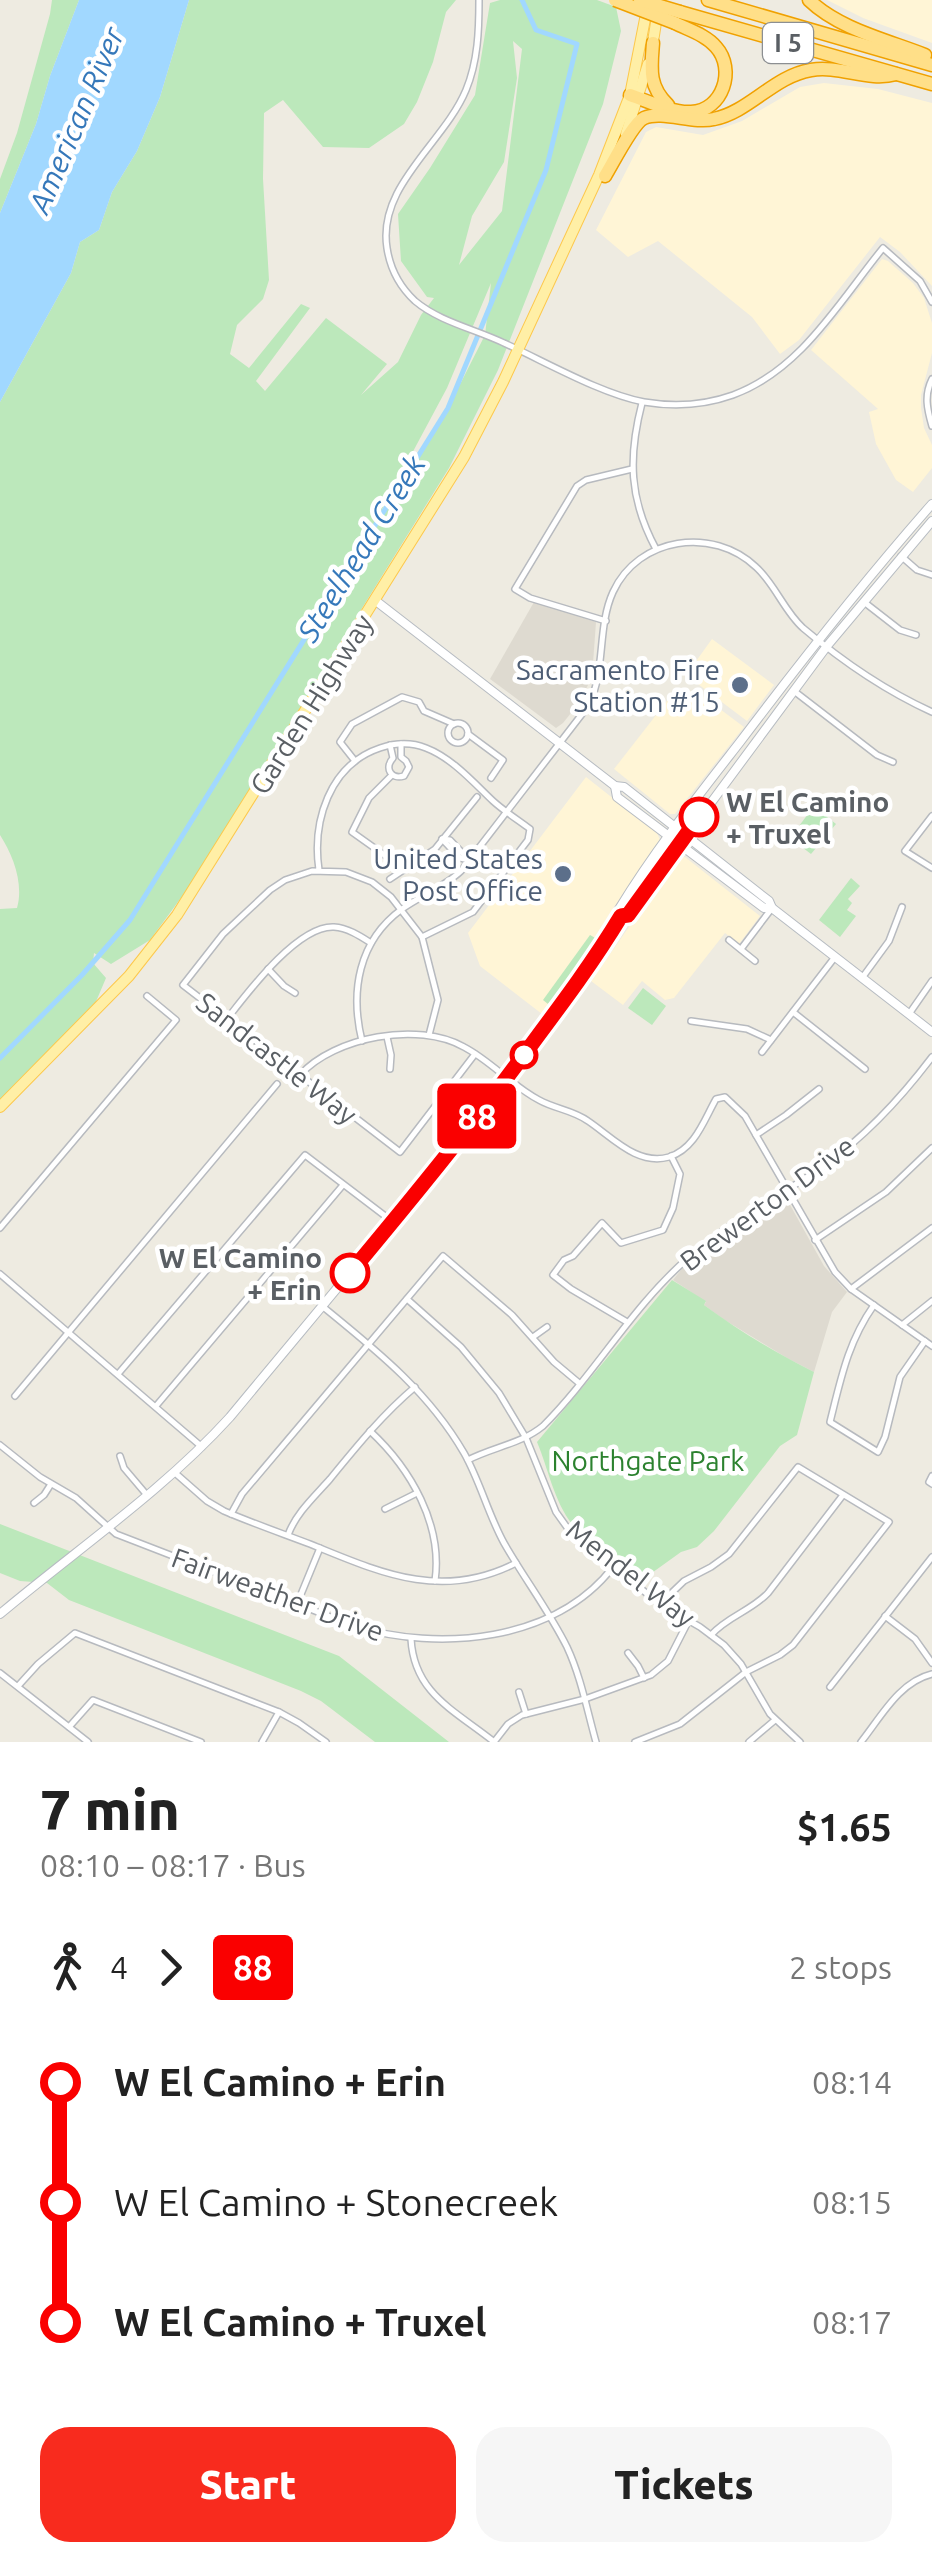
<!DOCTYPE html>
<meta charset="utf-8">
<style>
body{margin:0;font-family:Ubuntu,sans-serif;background:#f6f6f6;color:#222;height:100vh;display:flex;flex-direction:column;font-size:38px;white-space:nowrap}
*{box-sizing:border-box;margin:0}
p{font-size:32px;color:#767676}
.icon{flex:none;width:55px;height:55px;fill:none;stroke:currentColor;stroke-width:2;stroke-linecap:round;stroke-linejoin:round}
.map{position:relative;height:1742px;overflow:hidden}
.sheet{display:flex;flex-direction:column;background:#fff;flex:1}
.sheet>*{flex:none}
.badge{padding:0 20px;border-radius:8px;font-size:35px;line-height:65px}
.map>.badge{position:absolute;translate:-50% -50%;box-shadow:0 0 0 5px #fff}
.legs{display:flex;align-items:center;gap:15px;height:110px;padding:0 40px;font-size:32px}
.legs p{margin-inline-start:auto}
.headline{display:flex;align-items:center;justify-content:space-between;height:170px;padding:0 40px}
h1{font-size:55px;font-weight:800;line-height:75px}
.cta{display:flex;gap:20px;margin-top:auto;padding:20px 40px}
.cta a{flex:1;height:115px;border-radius:30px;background:#f82b1e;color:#fff;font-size:40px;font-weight:800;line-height:115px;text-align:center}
.cta a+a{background:#f6f6f6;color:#222}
ul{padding:0 40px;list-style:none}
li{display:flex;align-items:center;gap:35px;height:120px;font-size:38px}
li i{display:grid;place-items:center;width:15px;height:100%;margin:0 12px;background:currentColor}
li i::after{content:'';width:25px;height:25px;margin:-12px;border:8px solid;border-radius:50%;background:#fff}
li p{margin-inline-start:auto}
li:first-child i{background:linear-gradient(#0000 50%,currentColor 0)}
li:last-child i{background:linear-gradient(currentColor 50%,#0000 0)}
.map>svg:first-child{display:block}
.commercial{fill:#fff5d6}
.education{fill:#dedad0}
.green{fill:#bce8bb;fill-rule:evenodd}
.water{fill:#a1d8ff}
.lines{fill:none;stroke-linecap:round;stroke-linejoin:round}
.canal{stroke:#a1d8ff;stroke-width:5}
.street-casing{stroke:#b7babf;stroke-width:8}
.secondary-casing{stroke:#b7bcc2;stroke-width:10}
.primary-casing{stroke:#fdc84b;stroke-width:12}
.highway-casing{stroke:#f0a100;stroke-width:15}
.street{stroke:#fff;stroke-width:5}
.secondary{stroke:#fff;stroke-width:8}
.primary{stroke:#ffefa6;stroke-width:10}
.highway{stroke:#ffdf88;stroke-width:12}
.highway-bridge-casing{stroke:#f0a100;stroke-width:15;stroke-linecap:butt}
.highway-bridge{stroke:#ffdf88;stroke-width:12}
.line-1-casing{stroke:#fff;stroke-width:22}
.line-1{stroke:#fa0000;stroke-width:15}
.service-dot{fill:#5c6f8a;stroke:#fff;stroke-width:4}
.stop-1-dot{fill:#fff;stroke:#fa0000;stroke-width:5}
.labels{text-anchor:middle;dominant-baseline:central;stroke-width:9;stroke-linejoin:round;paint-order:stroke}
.shield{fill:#fff;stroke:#8c8f92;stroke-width:2.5}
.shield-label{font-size:25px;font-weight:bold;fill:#5a5f64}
.service-label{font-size:28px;fill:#4e5e75;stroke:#fff;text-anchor:end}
.street-label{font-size:28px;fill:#5a5f64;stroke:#fff}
.stop-label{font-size:28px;font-weight:bold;fill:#5a5f64;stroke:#fff;text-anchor:start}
.park-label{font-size:28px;fill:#2c822f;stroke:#fff}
.water-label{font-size:30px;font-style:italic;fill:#3578ba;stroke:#fff}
</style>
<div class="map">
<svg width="932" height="1742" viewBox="0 0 932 1742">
<rect width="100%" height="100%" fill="#eeebe1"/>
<g class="commercial">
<path d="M 827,0 L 932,0 L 932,43 L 863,18 Z"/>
<path d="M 824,83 L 878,89 L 932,103 L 932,286 L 900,252 L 880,237 L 799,340 L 780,354 L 752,317 L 658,241 L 628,257 L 596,230 L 646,132 L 656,127 L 703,135 L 742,121 L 800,87 Z"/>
<path d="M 882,259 L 888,261 L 913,283 L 924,298 L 932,323 L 932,353 L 921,395 L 921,408 L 924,428 L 932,445 L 932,468 L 913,492 L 896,480 L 876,444 L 869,412 L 878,409 L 811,350 Z"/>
<path d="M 712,639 L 774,685 L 747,721 L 686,675 Z"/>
<path d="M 696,691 L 744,727 L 675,814 L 670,814 L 614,769 L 674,692 Z"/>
<path d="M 586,777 L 657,833 L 660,840 L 610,913 L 593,944 L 542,1014 L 480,966 L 468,933 Z"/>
<path d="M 678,857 L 685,857 L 760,916 L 739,944 L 725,933 L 674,998 L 665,1000 L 642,981 L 623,1005 L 591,981 Z"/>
</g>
<g class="education">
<path d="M 534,602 L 596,622 L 592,677 L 579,703 L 563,723 L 556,728 L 490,679 Z"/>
<path d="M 778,1197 L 783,1197 L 789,1203 L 824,1266 L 847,1292 L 832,1312 L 814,1372 L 787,1358 L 723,1319 L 704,1305 L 706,1302 L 673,1280 L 689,1260 L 714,1239 Z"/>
</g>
<g class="green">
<path d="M 52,0 L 79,0 L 50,76 L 36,124 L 0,213 L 0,179 L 17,133 L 50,14 Z"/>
<path d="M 189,0 L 456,0 L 446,12 L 433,62 L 417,102 L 404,124 L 369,148 L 323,147 L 283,100 L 264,113 L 263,179 L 269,280 L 263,299 L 237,325 L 230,354 L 249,368 L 301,304 L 310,308 L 256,381 L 265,391 L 326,318 L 387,364 L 361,395 L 398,362 L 421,315 L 434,298 L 427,297 L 401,261 L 398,214 L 430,168 L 475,95 L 490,3 L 500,0 L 597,0 L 616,7 L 621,31 L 603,104 L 498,370 L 449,468 L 189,887 L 150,940 L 111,964 L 94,953 L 93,963 L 106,978 L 89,1018 L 0,1107 L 0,909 L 17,908 C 24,884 13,855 0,835 L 0,402 L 71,273 L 80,242 L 99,230 L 112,192 L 137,151 L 160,97 ZM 513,41 L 522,49 L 502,211 L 459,265 L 472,216 L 504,162 L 517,78 ZM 491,283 L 485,335 L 448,408 L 357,556 L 447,388 Z"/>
<path d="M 814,806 L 836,824 L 811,854 L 790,838 Z"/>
<path d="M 851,878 L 860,886 L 848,899 L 852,903 L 847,910 L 856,916 L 840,937 L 819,920 Z"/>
<path d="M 590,935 L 597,939 L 576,971 L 548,1004 L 543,1000 Z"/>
<path d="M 643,988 L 666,1006 L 652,1025 L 628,1008 Z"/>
<path d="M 672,1280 L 706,1301 L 704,1305 C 739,1331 776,1353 814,1372 L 797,1435 L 780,1446 L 714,1531 L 697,1547 L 681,1552 L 642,1580 C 619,1562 590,1546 572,1524 C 554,1501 548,1468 537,1442 Z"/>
<path d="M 0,1524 L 339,1656 L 449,1742 L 375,1742 L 321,1701 L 301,1691 L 69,1600 L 47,1583 L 20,1581 L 0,1573 Z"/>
</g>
<path class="water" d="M 79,0 L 189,0 L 160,97 L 137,151 L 112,192 L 99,230 L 80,242 L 71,273 L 0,402 L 0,213 L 36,124 L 50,76 Z"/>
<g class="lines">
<path class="canal" d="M 0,1058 L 82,975 L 130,920 L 448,408 L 546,170 L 577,44 L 536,30 L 522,0"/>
<defs>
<g id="street">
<path d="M 479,0 C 479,30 478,61 466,90 C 444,143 377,186 387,248 C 390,268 400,287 415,301 C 440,322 475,329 504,343 C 544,361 601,394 644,402 C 674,407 705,405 733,395 C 801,370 839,302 883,248 L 920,281 L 932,302"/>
<path d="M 932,379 C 924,395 927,409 932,426"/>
<path d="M 642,403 C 628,457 629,499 656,549"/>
<path d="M 901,556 L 917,570 L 932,575"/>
<path d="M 864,602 L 900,630 L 916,635"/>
<path d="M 606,621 L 530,598 L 515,589 L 577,486 L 586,480 L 632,469"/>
<path d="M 794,691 L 877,755 L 893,762"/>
<circle cx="458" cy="733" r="10"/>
<path d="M 468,734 L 503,760 L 491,778"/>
<path d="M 390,745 L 393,758 C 384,768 391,780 404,776 L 409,767 L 406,761 L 401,757 L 401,744"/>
<path d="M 355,761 L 340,742 L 352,724 L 402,697 L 419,702 L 424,711 L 454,724"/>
<path d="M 392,775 L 369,798 L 352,832 L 404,869"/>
<path d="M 932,816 L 905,851 L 932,868"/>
<path d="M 442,839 L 450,840 L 469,860"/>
<path d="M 442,839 L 460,858 L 469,860"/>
<path d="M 319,870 C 312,822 329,765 380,748 C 395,743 411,742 426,748 C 452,758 473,782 493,801 C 504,811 518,820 530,829 L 528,840 L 473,912 L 422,937 L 391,897 L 372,882 L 346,872 L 312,871 L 285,880 L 270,890 L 223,934 L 183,985 L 400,1152 L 475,1054"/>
<path d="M 390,879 L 435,849 L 477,797"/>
<path d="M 422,937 L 438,1000 L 429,1035"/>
<path d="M 729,940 L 755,961"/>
<path d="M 741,949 L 772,908"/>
<path d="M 268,969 L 284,986 L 295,993"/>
<path d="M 862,978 L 889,941 L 902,907"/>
<path d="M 793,1012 L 865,1069"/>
<path d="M 909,1014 L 932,981"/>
<path d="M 227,1019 C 248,992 298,925 334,927 C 348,928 360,936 371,943"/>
<path d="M 691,1021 L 747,1029 L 771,1040"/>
<path d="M 387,1037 L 391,1055 L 390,1069"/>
<path d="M 362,1041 C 350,992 358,941 402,909 C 422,895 444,887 461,871 L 589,705 C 606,669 597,627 613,592 C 638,537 713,526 756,567 C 775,584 784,611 803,628 C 842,661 886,691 932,712"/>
<path d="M 762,1052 L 835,957"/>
<path d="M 300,1075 C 334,1037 418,1021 464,1047 C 491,1061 512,1086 539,1100 C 555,1109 573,1110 588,1121 C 612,1137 637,1166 669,1157 C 695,1149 704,1120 716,1099 L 725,1097 L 745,1116 L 835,1272 L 851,1289 L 932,1346"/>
<path d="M 756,1135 L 786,1115 L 819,1089"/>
<path d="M 0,1228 L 176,1020 L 147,996"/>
<path d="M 815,1240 L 886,1192 L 932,1148"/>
<path d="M 0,1274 L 202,1447"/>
<path d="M 851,1289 L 932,1228"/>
<path d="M 407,1299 L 461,1347 L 499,1393 L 526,1438 L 556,1512 L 571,1533 L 660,1604 L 700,1627 L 724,1645 L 741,1664 L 770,1714 L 800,1742"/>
<path d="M 874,1305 C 848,1342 841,1378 830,1422 L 878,1452 L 885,1437 L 900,1377 L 925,1341"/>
<path d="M 322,1306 C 376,1350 428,1391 464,1453 C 480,1481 488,1514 504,1543 C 524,1578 549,1611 567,1647 C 581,1677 587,1710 596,1742"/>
<path d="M 627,1322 L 571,1289 L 553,1275 L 564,1260 L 573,1256 L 602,1223 L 621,1243 L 663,1230 L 673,1208 L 680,1174 L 671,1156"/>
<path d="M 902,1325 L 932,1301"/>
<path d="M 533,1337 L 547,1327"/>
<path d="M 118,1374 L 305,1155 L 393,1222"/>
<path d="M 15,1396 L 277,1084"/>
<path d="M 156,1406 L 343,1185"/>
<path d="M 370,1431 C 411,1469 443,1525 435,1581"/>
<path d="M 0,1445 L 40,1477 L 76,1498 L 116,1534 L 354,1626 C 439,1652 555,1642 613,1567"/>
<path d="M 120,1456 L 124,1468 L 146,1494"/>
<path d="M 468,1460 C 493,1447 521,1444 543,1426 C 595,1374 631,1308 687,1259 C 731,1220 778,1198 825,1165 C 867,1135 901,1098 932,1057"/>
<path d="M 174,1472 L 207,1501 L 224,1511 C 252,1523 281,1533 310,1544 C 381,1573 442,1601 516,1563"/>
<path d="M 932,1476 L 929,1482 L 932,1484"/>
<path d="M 34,1503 L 44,1495 L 51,1484"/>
<path d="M 385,1509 L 417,1493"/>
<path d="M 231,1514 L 242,1494 L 443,1256 L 512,1315 L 554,1362 L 579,1383"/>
<path d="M 288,1535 C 296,1513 315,1496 330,1479 C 357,1446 383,1414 415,1387"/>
<path d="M 297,1604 L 320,1548"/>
<path d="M 885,1616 L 915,1639 L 932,1663"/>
<path d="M 711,1635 C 728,1616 751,1611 768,1593 L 843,1495"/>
<path d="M 411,1639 C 414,1693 454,1710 493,1741"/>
<path d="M 628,1653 L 638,1666 L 644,1678"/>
<path d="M 0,1673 L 88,1742"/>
<path d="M 18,1686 L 38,1664 L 75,1633 L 279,1712 L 299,1723 L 326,1742"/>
<path d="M 830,1687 L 932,1557"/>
<path d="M 519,1692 L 526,1714"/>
<path d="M 69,1727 L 93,1700 L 201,1742"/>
<path d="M 262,1742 L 279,1712"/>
<path d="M 494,1742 L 508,1724 L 522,1715 L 585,1699 L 651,1675 L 668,1661 L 689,1620"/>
<path d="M 635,1742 L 680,1724 L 746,1672 L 780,1655 L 793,1645 L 889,1522 L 798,1467 L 729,1554 L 711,1567 L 684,1581 L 660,1604"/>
<path d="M 749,1742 L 775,1720"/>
<path d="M 861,1742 C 881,1717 899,1682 932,1674"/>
</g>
<g id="secondary">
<path d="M 376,601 L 615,786 L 624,787 L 769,901 L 772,908"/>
<path d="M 615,786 L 617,797 L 764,908 L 772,908 L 932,1032"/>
<path d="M 621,916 L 628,915 L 827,646 L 932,521"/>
<path d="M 0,1614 C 76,1550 163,1491 230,1417 C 321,1307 414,1198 501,1085 C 543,1030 585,975 621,916 L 619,909 C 655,850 698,796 740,742 C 802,660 864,581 932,504"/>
</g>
<g id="primary">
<path d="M 652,48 L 658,10"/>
<path d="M 626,134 L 648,64"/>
<path d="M 0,1107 L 129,976 L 177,915 L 464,457 L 503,382 L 599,175 L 630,95 L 647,9"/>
</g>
<g id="highway">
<path d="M 708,0 L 932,65"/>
<path d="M 809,0 C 839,29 887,40 925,55"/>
<path d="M 680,12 L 932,84"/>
<path d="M 653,43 C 651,68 648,86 668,105"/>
<path d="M 630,95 C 648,101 671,113 691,112 C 723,111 736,69 716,47 C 706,35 689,30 675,23"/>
<path d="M 605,176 C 613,163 633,123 644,118 C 662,110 693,124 714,119 C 749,112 774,76 811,70 C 840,65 868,82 896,74"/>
</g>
</defs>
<use href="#street" class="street-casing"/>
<use href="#secondary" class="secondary-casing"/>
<use href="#primary" class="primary-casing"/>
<use href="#highway" class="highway-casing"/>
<use href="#street" class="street"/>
<use href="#secondary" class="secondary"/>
<use href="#primary" class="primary"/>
<use href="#highway" class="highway"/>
<defs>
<g id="highway-bridge">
<path d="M 615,0 L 675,23"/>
<path d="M 640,0 L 680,12"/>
</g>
</defs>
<use href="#highway-bridge" class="highway-bridge-casing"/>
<use href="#highway-bridge" class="highway-bridge"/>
</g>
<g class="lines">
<defs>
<path id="line-1" d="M 350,1273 C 406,1206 462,1138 514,1068 C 551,1018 589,969 621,916 L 628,915 L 699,817"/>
</defs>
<use href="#line-1" class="line-1-casing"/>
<use href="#line-1" class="line-1"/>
</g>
<g class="service-dot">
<circle cx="740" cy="685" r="10"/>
<circle cx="563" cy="874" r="10"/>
</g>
<g class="stop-1-dot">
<circle cx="699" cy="817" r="18"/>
<circle cx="524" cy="1055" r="12"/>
<circle cx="350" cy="1273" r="18"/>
</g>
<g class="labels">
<rect class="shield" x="763" y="23" width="50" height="40" rx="8"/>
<g class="shield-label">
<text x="788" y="43">I 5</text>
</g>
<g class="service-label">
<text x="720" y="669">Sacramento Fire<tspan x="720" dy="32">Station #15</tspan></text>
<text x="543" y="858">United States<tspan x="543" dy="32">Post Office</tspan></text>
</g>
<g class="street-label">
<text transform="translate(311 704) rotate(-58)">Garden Highway</text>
<text transform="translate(277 1058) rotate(38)">Sandcastle Way</text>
<text transform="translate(767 1203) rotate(-36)">Brewerton Drive</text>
<text transform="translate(631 1573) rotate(38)">Mendel Way</text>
<text transform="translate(278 1594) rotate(20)">Fairweather Drive</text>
</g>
<g class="stop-label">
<text x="726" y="801">W El Camino<tspan x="726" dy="32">+ Truxel</tspan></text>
<text x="322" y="1257" text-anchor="end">W El Camino<tspan x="322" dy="32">+ Erin</tspan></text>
</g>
<g class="park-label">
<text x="648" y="1460">Northgate Park</text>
</g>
<g class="water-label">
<text transform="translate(76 120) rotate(-67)">American River</text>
<text transform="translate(361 548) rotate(-58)">Steelhead Creek</text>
</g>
</g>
</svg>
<b class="badge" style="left:477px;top:1116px;background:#fa0000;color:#fff">88</b>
</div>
<section class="sheet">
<div class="headline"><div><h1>7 min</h1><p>08:10 – 08:17 · Bus</p></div><b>$1.65</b></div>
<div class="legs"><svg class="icon" aria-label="walk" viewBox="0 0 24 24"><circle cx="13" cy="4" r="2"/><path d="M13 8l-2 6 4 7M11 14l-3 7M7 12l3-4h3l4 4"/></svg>4<svg class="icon" aria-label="forward" viewBox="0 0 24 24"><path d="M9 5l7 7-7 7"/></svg><b class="badge" style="background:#fa0000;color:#fff">88</b><p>2 stops</p></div>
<ul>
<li><i style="color:#fa0000"></i><b>W El Camino + Erin</b><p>08:14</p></li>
<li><i style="color:#fa0000"></i><span>W El Camino + Stonecreek</span><p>08:15</p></li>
<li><i style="color:#fa0000"></i><b>W El Camino + Truxel</b><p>08:17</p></li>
</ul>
<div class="cta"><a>Start</a><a>Tickets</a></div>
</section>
